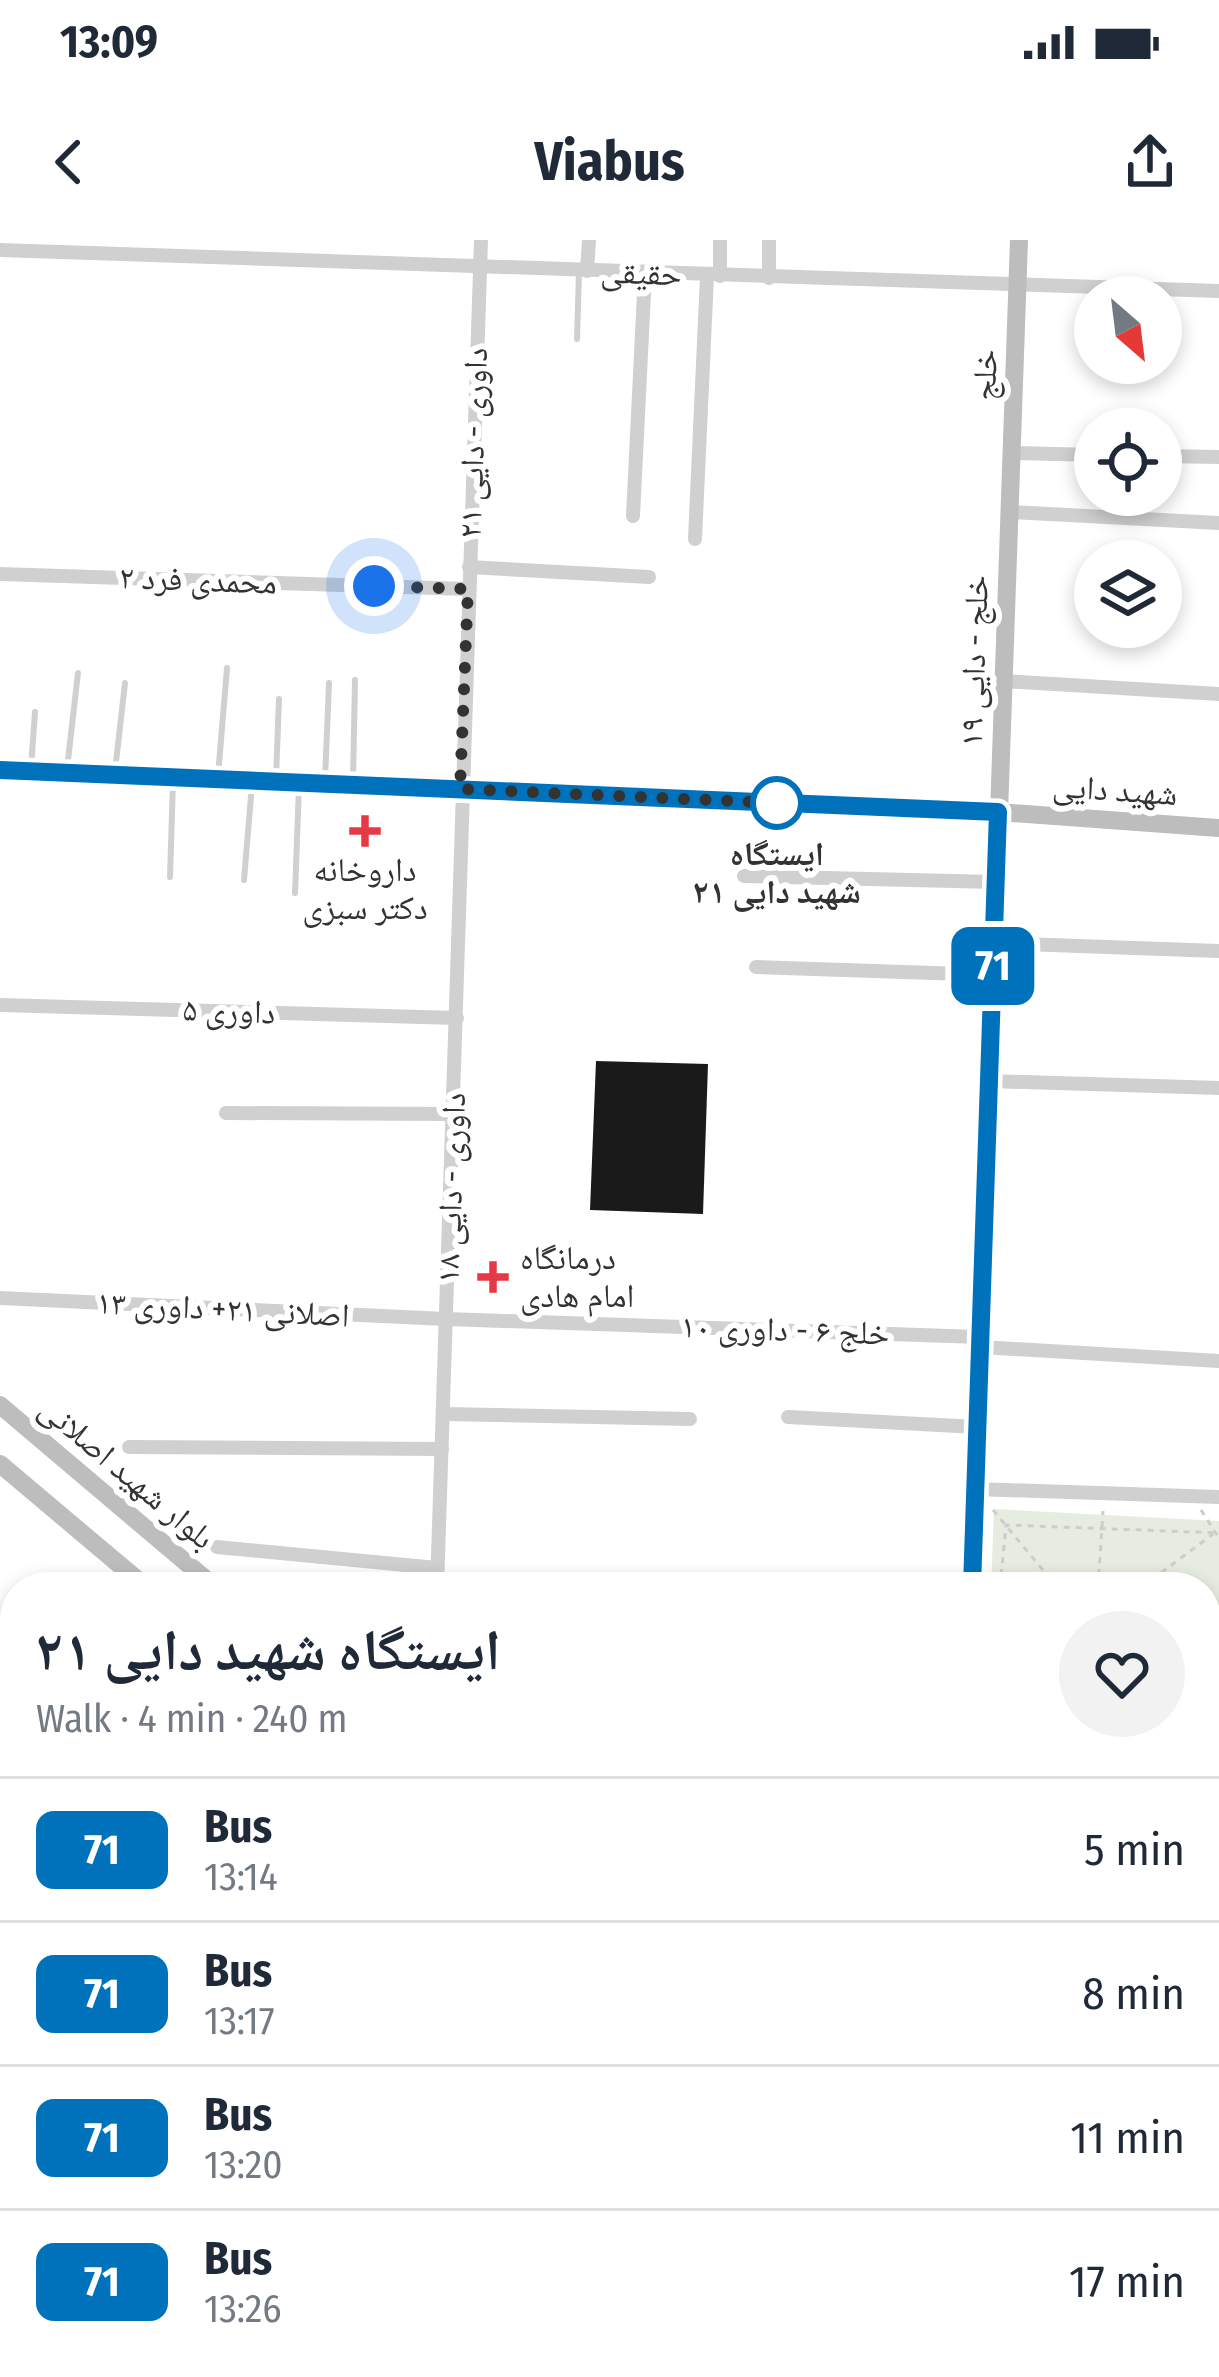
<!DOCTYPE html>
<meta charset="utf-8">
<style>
body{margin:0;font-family:"Fira Sans Condensed","Noto Naskh Arabic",sans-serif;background:#f2f2f3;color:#1f2937;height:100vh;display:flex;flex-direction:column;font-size:45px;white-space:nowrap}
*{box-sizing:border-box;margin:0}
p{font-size:39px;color:#747a83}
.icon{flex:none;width:66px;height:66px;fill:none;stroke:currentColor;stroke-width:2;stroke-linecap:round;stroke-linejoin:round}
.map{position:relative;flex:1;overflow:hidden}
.sheet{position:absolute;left:0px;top:1332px;width:1221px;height:807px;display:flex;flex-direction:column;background:#fff;border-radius:48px 48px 0 0;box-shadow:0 6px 18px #0003}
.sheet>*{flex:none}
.badge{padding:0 24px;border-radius:18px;font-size:42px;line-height:78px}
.needle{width:78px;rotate:152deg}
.fabs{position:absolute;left:1074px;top:36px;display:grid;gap:24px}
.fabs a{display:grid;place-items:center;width:108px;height:108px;border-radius:50%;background:#fff;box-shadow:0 6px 18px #0003;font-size:60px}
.you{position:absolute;width:60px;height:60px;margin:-30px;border:9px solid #fff;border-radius:50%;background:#1a73e8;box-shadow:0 0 0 18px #1a73e833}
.map>.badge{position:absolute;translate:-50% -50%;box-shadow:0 0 0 6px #fff}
.round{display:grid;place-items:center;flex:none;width:126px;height:126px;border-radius:63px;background:#f2f2f3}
.overview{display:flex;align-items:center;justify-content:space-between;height:204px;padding:0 36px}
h1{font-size:57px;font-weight:700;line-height:90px}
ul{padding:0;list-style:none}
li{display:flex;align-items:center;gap:36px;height:144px;padding:0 36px;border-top:3px solid #e0e1e3}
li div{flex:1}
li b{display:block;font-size:45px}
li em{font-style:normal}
li .badge{min-width:132px;font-weight:700;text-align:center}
.status{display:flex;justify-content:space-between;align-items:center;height:84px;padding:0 60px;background:#fff;direction:ltr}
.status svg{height:33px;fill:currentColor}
header{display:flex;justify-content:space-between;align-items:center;height:156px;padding:0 36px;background:#fff;font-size:54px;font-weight:700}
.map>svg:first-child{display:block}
.green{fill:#e6ecdf}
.building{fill:#1a1a1a}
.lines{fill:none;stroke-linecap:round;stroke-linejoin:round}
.path{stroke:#cdcdcd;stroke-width:3;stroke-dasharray:6 6;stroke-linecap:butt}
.lane{stroke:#d0d0d0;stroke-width:6}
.street{stroke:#d0d0d0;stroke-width:14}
.secondary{stroke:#bdbdbd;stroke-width:18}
.line-casing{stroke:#fff;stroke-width:27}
.line{stroke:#0072bc;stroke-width:18}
.walk{stroke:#333;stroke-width:12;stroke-dasharray:0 21.6}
.stop-dot{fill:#fff;stroke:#0072bc;stroke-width:6}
.poi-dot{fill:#e63946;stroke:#fff;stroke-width:4.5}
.labels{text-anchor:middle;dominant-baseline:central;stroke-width:12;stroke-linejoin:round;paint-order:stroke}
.street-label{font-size:33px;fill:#333;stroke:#fff}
.stop-label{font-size:33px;font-weight:bold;fill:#333;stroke:#fff}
.poi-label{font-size:33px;fill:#333;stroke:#fff}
</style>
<div class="status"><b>13:09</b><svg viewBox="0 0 49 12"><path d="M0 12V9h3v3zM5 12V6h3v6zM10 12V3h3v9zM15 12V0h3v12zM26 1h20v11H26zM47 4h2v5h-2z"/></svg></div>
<header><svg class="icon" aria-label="back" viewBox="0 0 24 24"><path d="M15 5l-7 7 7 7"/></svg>Viabus<svg class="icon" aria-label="share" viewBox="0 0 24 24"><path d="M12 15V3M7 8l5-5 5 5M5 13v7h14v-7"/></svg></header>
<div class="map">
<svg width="1219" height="2137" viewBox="0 0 1219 2137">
<rect width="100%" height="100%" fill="#fff"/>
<g class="green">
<path d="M 994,1269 L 1219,1281 L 1219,1529 L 1206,1529 L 1206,1347 L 991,1347 Z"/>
<path d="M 576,2124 L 842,2124 L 843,2137 L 592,2137 Z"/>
</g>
<path class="building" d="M 596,821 L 708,824 L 703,974 L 590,970 Z"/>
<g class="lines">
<g class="path">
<path d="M 993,1270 L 1057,1347"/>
<path d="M 1201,1270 L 1219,1298"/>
<path d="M 1000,1347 L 1006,1285 L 1219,1293"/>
<path d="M 1098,1347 L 1103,1271"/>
<path d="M 1142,1347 L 1213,1294"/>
<path d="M 1206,1392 L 1219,1392"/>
<path d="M 1206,1421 L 1219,1416"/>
<path d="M 1206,1504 L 1219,1484"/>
</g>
<g class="lane">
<path d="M 577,99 L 579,31"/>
<path d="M 31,528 L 35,472"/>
<path d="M 67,529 L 78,433"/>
<path d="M 115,531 L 125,443"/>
<path d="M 218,536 L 227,428"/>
<path d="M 276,538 L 279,459"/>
<path d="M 325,540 L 329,443"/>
<path d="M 353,541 L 355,440"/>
<path d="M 170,637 L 173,541"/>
<path d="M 244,640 L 252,544"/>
<path d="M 295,653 L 299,546"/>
</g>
<g class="street">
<path d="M 0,10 L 1219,51"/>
<path d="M 587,31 L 589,0"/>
<path d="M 720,36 L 720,0"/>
<path d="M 769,38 L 769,0"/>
<path d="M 1012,213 L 1095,215"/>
<path d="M 1161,216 L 1219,217"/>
<path d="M 1010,272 L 1219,283"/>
<path d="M 633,276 L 645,33"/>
<path d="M 695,299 L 707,36"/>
<path d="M 469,327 L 649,337"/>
<path d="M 0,334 L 468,349"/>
<path d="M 1003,441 L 1219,454"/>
<path d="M 744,636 L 996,642"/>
<path d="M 994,703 L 1219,711"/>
<path d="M 756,727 L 993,735"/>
<path d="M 0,765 L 457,778"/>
<path d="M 989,841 L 1219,848"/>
<path d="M 226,873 L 454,874"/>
<path d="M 0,1058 L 446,1079 L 980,1097"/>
<path d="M 980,1107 L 1219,1121"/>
<path d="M 443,1174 L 690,1179"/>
<path d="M 788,1177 L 977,1187"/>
<path d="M 129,1207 L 442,1209"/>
<path d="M 975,1249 L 1219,1257"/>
<path d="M 217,1307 L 437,1328"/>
<path d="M 437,1347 L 481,0"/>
<path d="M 0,1610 L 15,1592"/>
<path d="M 0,1641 L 15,1623"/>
<path d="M 1206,1701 L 1219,1701"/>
<path d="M 0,1843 L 15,1844"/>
<path d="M 0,2095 L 15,2097"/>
<path d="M 296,2124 L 339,2128 L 359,2124"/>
<path d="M 524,2124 L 540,2137"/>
<path d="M 561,2124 L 578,2137"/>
<path d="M 944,2124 L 944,2137"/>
</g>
<g class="secondary">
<path d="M 0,530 L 998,572 L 1219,588"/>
<path d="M 0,1165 L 215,1347"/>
<path d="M 0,1224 L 146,1347"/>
<path d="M 972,1347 L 1019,0"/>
<path d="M 1206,1893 L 1219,1895"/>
<path d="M 1206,1920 L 1219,1921"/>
<path d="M 1062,2124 L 1078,2137"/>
<path d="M 1126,2124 L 1142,2137"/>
</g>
</g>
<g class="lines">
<defs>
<path id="line" d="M 0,530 L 998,572 L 972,1347"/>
</defs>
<use href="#line" class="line-casing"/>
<use href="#line" class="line"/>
<path class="walk" d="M 374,346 L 468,349 L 460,549 L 777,563"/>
</g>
<circle class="stop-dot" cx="777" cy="563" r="24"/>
<g class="poi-dot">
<path d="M359 573h12v12h12v12h-12v12h-12v-12h-12v-12h12z"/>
<path d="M487 1019h12v12h12v12h-12v12h-12v-12h-12v-12h12z"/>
</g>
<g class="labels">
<g class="street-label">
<text transform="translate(641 33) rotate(2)">حقیقی</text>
<text transform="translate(985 135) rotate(-88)">خلج</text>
<text transform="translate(473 203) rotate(-88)">داوری - دایی ۲۱</text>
<text transform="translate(198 340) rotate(2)">محمدی فرد ۲</text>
<text transform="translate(974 421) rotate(-88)">خلج - دایی ۱۹</text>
<text transform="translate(1115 550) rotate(4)">شهید دایی</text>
<text transform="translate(229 771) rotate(2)">داوری ۵</text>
<text transform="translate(451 948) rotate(-88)">داوری - دایی ۱۸</text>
<text transform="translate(223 1069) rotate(3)">اصلانی ۲۱+ داوری ۱۳</text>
<text transform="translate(785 1090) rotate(2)">خلج ۶ - داوری ۱۰</text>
<text transform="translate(127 1233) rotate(40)">بلوار شهید اصلانی</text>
</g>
<g class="stop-label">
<text x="777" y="614">ایستگاه<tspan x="777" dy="38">شهید دایی ۲۱</tspan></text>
</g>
<g class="poi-label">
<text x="365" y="630">داروخانه<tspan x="365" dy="38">دکتر سبزی</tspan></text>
<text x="520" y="1018" text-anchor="start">درمانگاه<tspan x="520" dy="38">امام هادی</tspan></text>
</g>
</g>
</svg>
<div class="fabs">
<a><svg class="needle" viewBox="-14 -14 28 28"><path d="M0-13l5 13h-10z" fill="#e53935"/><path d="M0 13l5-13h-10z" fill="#747a83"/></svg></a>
<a><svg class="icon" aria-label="locate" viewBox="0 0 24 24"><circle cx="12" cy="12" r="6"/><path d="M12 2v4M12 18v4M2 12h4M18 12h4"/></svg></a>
<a><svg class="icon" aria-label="layers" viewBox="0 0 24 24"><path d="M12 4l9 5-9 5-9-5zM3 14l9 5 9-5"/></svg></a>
</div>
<div class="you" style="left:374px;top:346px"></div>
<b class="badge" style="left:993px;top:726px;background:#0072bc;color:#fff">71</b>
<section class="sheet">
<div class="overview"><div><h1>ایستگاه شهید دایی ۲۱</h1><p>Walk · 4 min · 240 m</p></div><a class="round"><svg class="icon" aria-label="heart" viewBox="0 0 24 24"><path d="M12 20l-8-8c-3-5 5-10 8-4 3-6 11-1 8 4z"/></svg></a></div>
<ul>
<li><span class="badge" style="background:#0072bc;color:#fff">71</span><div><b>Bus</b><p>13:14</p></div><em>5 min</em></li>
<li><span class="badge" style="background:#0072bc;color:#fff">71</span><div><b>Bus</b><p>13:17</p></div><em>8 min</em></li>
<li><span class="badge" style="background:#0072bc;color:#fff">71</span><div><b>Bus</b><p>13:20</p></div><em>11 min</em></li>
<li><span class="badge" style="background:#0072bc;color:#fff">71</span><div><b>Bus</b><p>13:26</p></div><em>17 min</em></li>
</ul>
</section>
</div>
